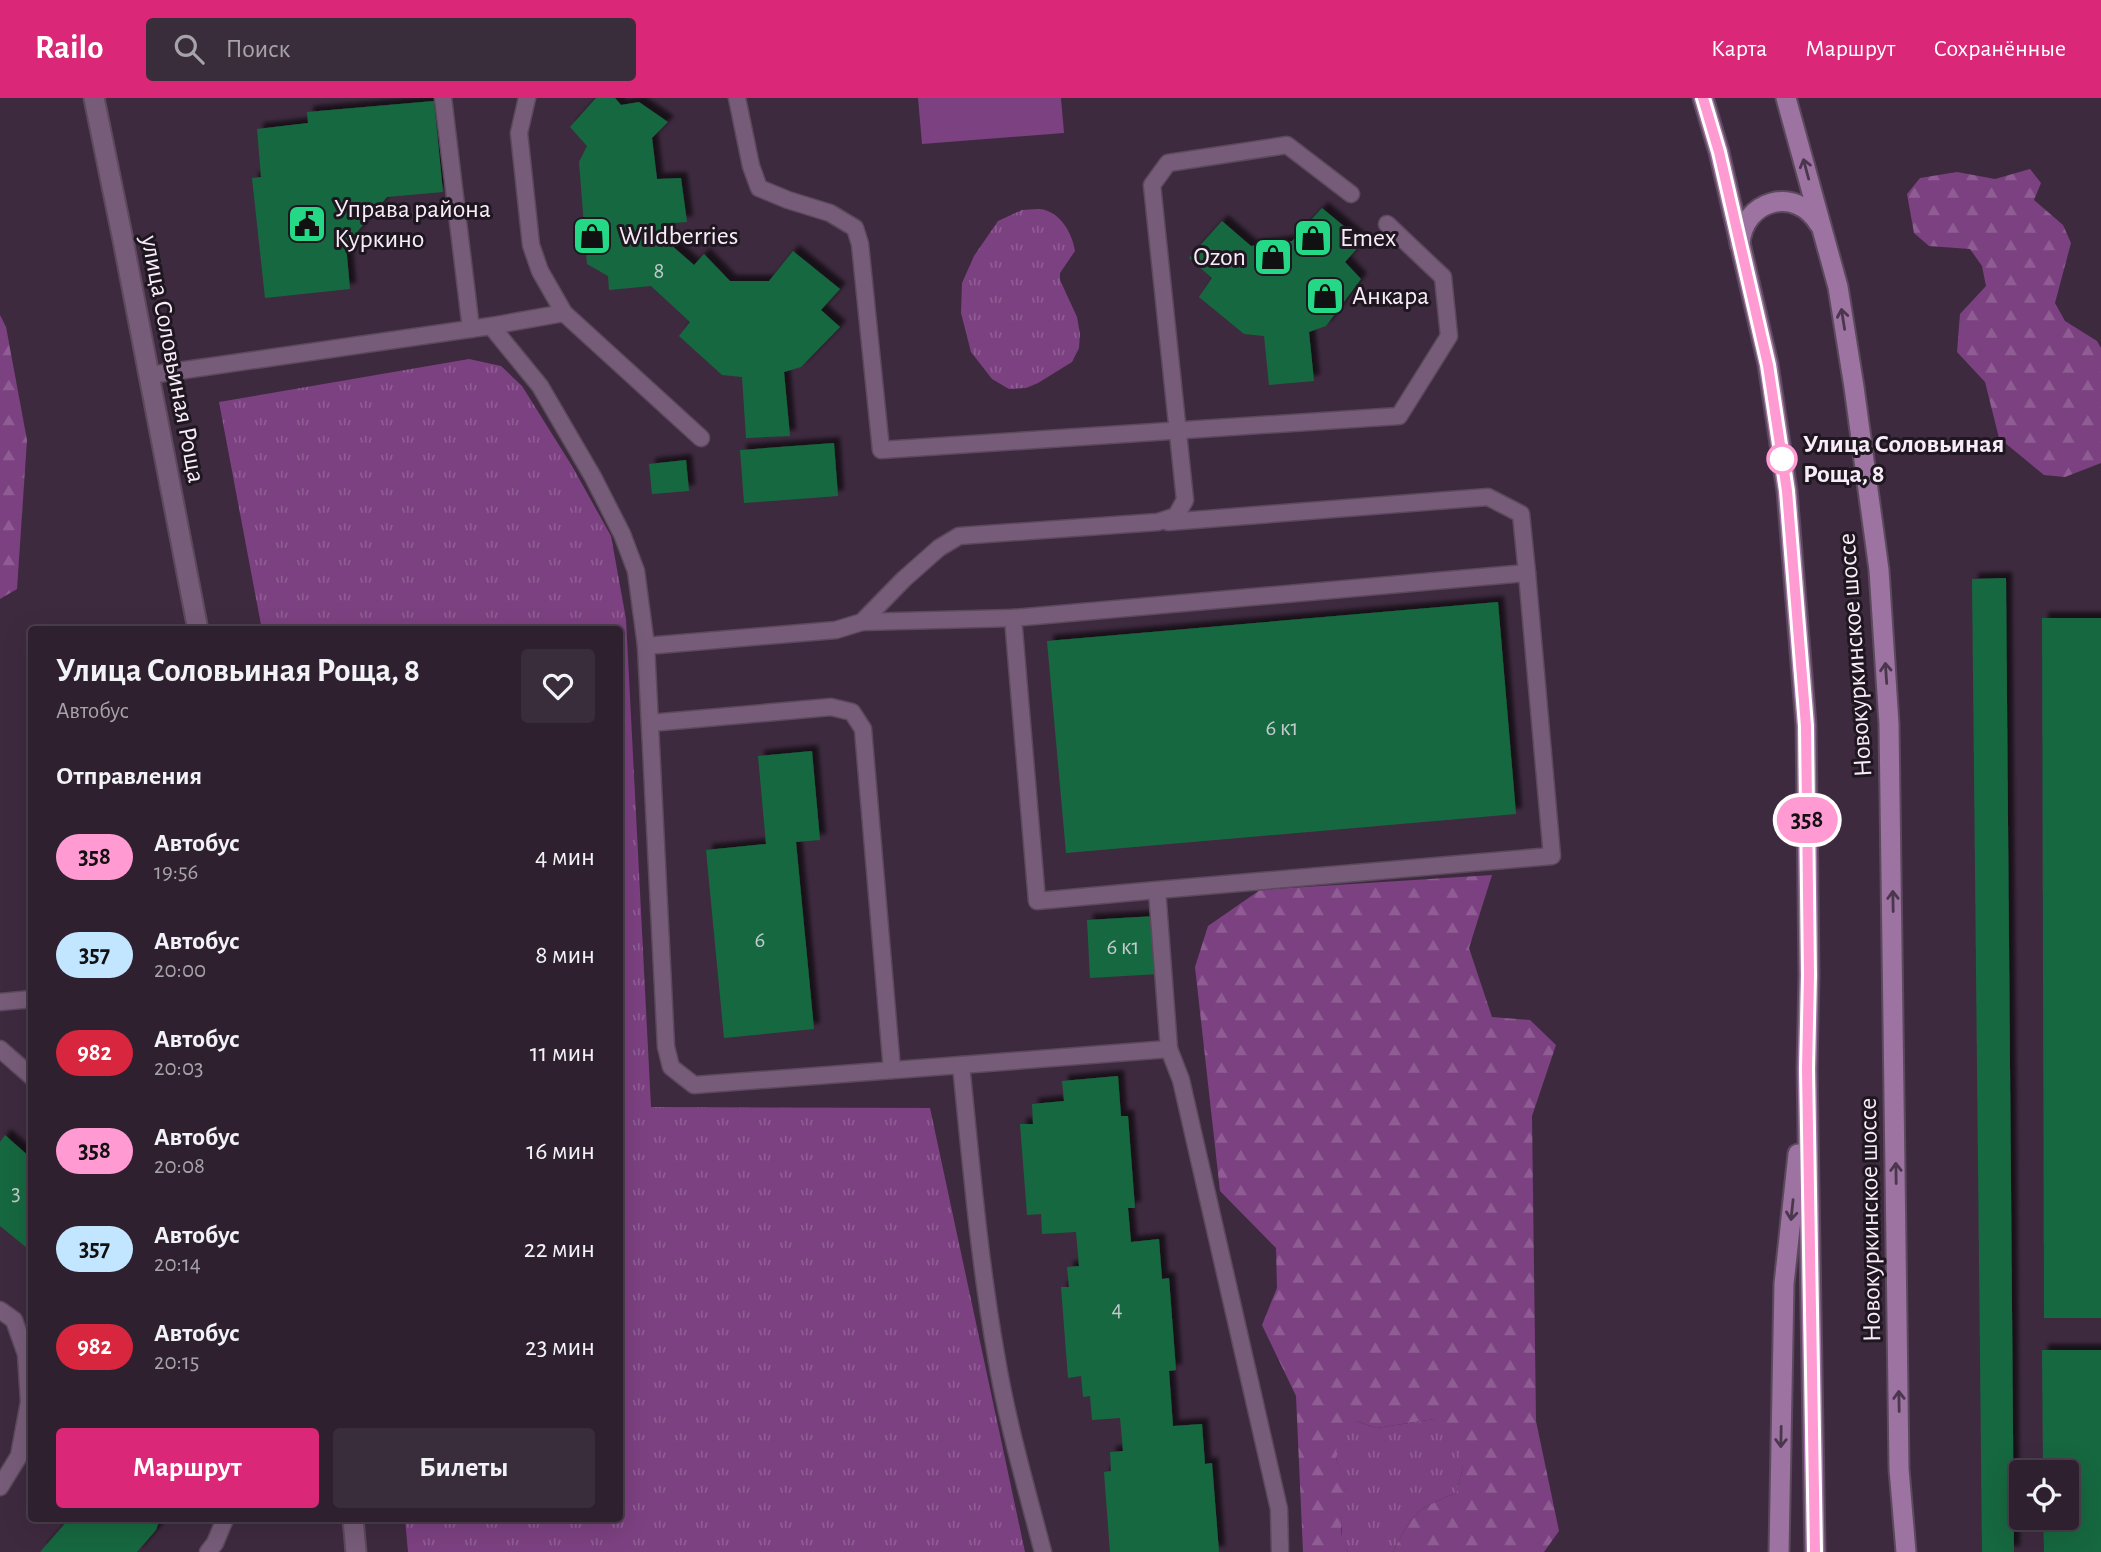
<!DOCTYPE html>
<html lang="ru">
<meta charset="utf-8">
<style>
body{margin:0;font-family:"Alegreya Sans",sans-serif;background:#3a2d3b;color:#f1f3f6;height:100vh;display:flex;flex-direction:column;font-size:26px;white-space:nowrap}
*{box-sizing:border-box;margin:0}
p{font-size:23px;color:#a7a3aa}
.icon{flex:none;width:38px;height:38px;fill:none;stroke:currentColor;stroke-width:2;stroke-linecap:round;stroke-linejoin:round}
.map{position:relative;flex:1;overflow:hidden}
.details{position:absolute;left:28px;top:528px;width:595px;height:896px;display:flex;flex-direction:column;background:#2e202f;border-radius:7px;box-shadow:0 7px 28px #0002,0 0 0 2px #493e4b}
.details>*{flex:none}
.badge{padding:0 14px;border-radius:23px;font-size:24px;line-height:46px}
.tools{position:absolute;left:2009px;top:1362px;display:grid;gap:14px}
.tools a{display:grid;place-items:center;width:70px;height:70px;border-radius:7px;background:#2e202f;box-shadow:0 7px 28px #0002,0 0 0 2px #493e4b;font-size:35px}
.map>.badge{position:absolute;translate:-50% -50%;box-shadow:0 0 0 4px #fff}
h2{padding:0 28px;font-size:26px;line-height:63px}
.round{display:grid;place-items:center;flex:none;width:74px;height:74px;border-radius:7px;background:#3a2d3b}
.overview{display:flex;align-items:center;justify-content:space-between;height:119px;padding:0 28px}
h1{font-size:33px;font-weight:600;line-height:52px}
.button{display:flex;gap:14px;margin-top:auto;padding:14px 28px}
.button a{flex:1;height:80px;border-radius:7px;background:#db2777;color:#fff;font-size:28px;font-weight:600;line-height:80px;text-align:center}
.button a+a{background:#3a2d3b;color:#f1f3f6}
ul{padding:0;list-style:none}
li{display:flex;align-items:center;gap:21px;height:98px;padding:0 28px}
li div{flex:1}
li b{display:block;font-size:26px}
li em{font-style:normal}
li .badge{min-width:77px;font-weight:700;text-align:center}
header{display:flex;align-items:center;gap:42px;box-sizing:border-box;height:98px;padding:0 35px;background:#db2777;color:#fff}
header strong{font-size:33px}
nav{display:flex;gap:38px;margin-inline-start:auto;font-size:24px}
.search{width:490px;height:63px;background:#3a2d3b;display:flex;align-items:center;gap:18px;box-sizing:border-box;padding:0 24px;border-radius:7px;color:#a7a3aa;font-size:26px}
.map>svg:first-child{display:block}
.forest{fill:url(#forest-firs)}
.park{fill:url(#park-tufts)}
.garden{fill:#7c4181}
.building{fill:#196740;filter:url(#shadow)}
.lines{fill:none;stroke-linecap:round;stroke-linejoin:round}
.service-casing{stroke:#5c495d;stroke-width:19}
.minor-casing{stroke:#5c495d;stroke-width:23}
.secondary-casing{stroke:#5c495d;stroke-width:23}
.service{stroke:#775c79;stroke-width:16}
.minor{stroke:#775c79;stroke-width:19}
.secondary{stroke:#9d73a1;stroke-width:19}
.oneway{stroke:#4b374d}
.line-casing{stroke:#fff;stroke-width:16}
.line{stroke:#ff9ad2;stroke-width:10}
.stop-dot{fill:#fff;stroke:#ff9ad2;stroke-width:3.5}
.labels{text-anchor:middle;dominant-baseline:central;stroke-width:6;stroke-linejoin:round;paint-order:stroke}
.number-label{font-size:23px;fill:#c1cbcc}
.poi-label{font-size:26px;fill:#f9ecfa;stroke:#1f1720;text-anchor:start}
.street-label{font-size:26px;fill:#f9ecfa;stroke:#1f1720}
.stop-label{font-size:26px;font-weight:bold;fill:#f9ecfa;stroke:#1f1720;text-anchor:start}
</style>
<header>
<strong>Railo</strong>
<div class="search"><svg class="icon" aria-label="search" viewBox="0 0 24 24"><circle cx="10" cy="10" r="6"/><path d="M15 15l6 6"/></svg>Поиск</div>
<nav><a>Карта</a><a>Маршрут</a><a>Сохранённые</a></nav>
</header>
<div class="map">
<svg width="2101" height="1454" viewBox="0 0 2101 1454">
<defs>
<pattern id="forest-firs" width="22" height="20" patternUnits="userSpaceOnUse" patternTransform="scale(1.75)"><rect width="22" height="20" fill="#7c4181"/><path d="M5 1l3.5 6h-7zM16 11l3.5 6h-7z" fill="#8f5d94"/></pattern>
<pattern id="park-tufts" width="24" height="20" patternUnits="userSpaceOnUse" patternTransform="scale(1.75)"><rect width="24" height="20" fill="#7c4181"/><path d="M3 7l-1-3M5 7V3M7 7l1-3M15 17l-1-3M17 17v-4M19 17l1-3" fill="none" stroke="#8f5d94"/></pattern>
<filter id="shadow"><feDropShadow dx="6" dy="-6" stdDeviation="2" flood-color="#0009"/></filter>
</defs>
<rect width="100%" height="100%" fill="#3e2a3f"/>
<g class="forest">
<path d="M 2030,71 L 2041,85 L 2034,102 L 2063,127 L 2071,145 L 2055,205 L 2065,223 L 2097,243 L 2101,250 L 2101,365 L 2065,379 L 2044,377 L 1999,340 L 1985,284 L 1957,254 L 1960,216 L 1986,188 L 1982,168 L 1970,151 L 1929,148 L 1914,135 L 1907,96 L 1920,80 L 1957,74 L 1995,81 Z"/>
<path d="M 0,217 L 6,229 L 27,342 L 17,491 L 0,501 Z"/>
<path d="M 1492,777 L 1469,850 L 1492,919 L 1530,922 L 1556,947 L 1532,1018 L 1536,1323 L 1559,1433 L 1544,1454 L 1393,1454 C 1411,1417 1417,1410 1456,1395 L 1463,1369 L 1434,1321 L 1377,1330 L 1356,1323 L 1336,1360 C 1339,1370 1345,1383 1346,1393 C 1347,1416 1334,1432 1348,1454 L 1303,1454 L 1296,1298 L 1262,1227 L 1277,1190 L 1276,1150 L 1220,1093 L 1195,869 L 1208,828 L 1260,792 Z"/>
</g>
<g class="park">
<path d="M 1022,112 C 1029,112 1039,110 1045,112 C 1063,118 1072,136 1075,153 L 1060,175 L 1060,182 L 1077,219 L 1080,236 L 1079,250 L 1072,264 L 1038,285 L 1026,290 L 1009,291 L 992,281 L 971,254 L 961,215 L 962,185 L 974,158 L 998,123 Z"/>
<path d="M 469,261 L 501,268 L 522,288 L 572,368 L 611,438 L 626,521 L 651,1009 L 930,1010 L 1025,1454 L 408,1454 L 405,1421 L 620,1421 L 620,532 L 262,532 L 219,304 Z"/>
<path d="M 1434,1321 L 1455,1333 L 1463,1369 L 1456,1395 C 1417,1410 1411,1417 1393,1454 L 1348,1454 L 1342,1444 L 1342,1422 L 1346,1392 L 1336,1360 L 1337,1339 L 1356,1323 L 1377,1330 Z"/>
</g>
<path class="garden" d="M 918,0 L 1061,0 L 1064,35 L 922,46 Z"/>
<g class="building">
<path d="M 596,0 L 615,0 L 621,7 L 639,4 L 668,24 L 652,40 L 657,81 L 681,80 L 687,124 L 661,126 L 662,139 L 694,167 L 704,156 L 730,183 L 769,183 L 793,153 L 840,191 L 821,212 L 840,229 L 801,269 L 784,274 L 790,338 L 746,340 L 742,279 L 722,277 L 679,238 L 690,224 L 651,188 L 609,192 L 608,178 L 587,166 L 579,64 L 587,48 L 570,29 Z"/>
<path d="M 434,3 L 443,94 L 387,99 L 346,147 L 350,191 L 265,200 L 252,80 L 261,79 L 257,31 L 308,25 L 307,14 Z"/>
<path d="M 1322,110 L 1363,144 L 1345,164 L 1361,181 L 1326,228 L 1309,234 L 1314,283 L 1269,287 L 1264,238 L 1244,236 L 1199,199 L 1212,180 L 1189,160 L 1222,123 L 1251,148 L 1292,143 Z"/>
<path d="M 834,345 L 838,398 L 744,405 L 740,352 Z"/>
<path d="M 686,362 L 689,393 L 652,396 L 649,366 Z"/>
<path d="M 2006,480 L 2014,1454 L 1982,1454 L 1972,481 Z"/>
<path d="M 1498,504 L 1516,716 L 1066,755 L 1047,543 Z"/>
<path d="M 2042,520 L 2101,520 L 2101,1220 L 2044,1220 Z"/>
<path d="M 812,653 L 820,742 L 796,744 L 814,931 L 724,940 L 706,752 L 766,746 L 758,658 Z"/>
<path d="M 1156,818 L 1159,876 L 1090,880 L 1087,822 Z"/>
<path d="M 1118,978 L 1121,1018 L 1128,1018 L 1135,1110 L 1128,1110 L 1131,1144 L 1159,1141 L 1162,1181 L 1169,1180 L 1176,1272 L 1169,1273 L 1173,1328 L 1202,1326 L 1205,1366 L 1212,1365 L 1219,1454 L 1110,1454 L 1104,1374 L 1111,1373 L 1110,1354 L 1123,1353 L 1120,1320 L 1092,1322 L 1090,1298 L 1083,1299 L 1081,1278 L 1068,1280 L 1061,1189 L 1069,1189 L 1067,1169 L 1079,1168 L 1076,1134 L 1042,1136 L 1041,1116 L 1027,1117 L 1020,1026 L 1033,1026 L 1032,1006 L 1064,1003 L 1062,983 Z"/>
<path d="M 5,1037 L 32,1061 L 32,1154 L 0,1128 L 0,1044 Z"/>
<path d="M 2042,1252 L 2101,1252 L 2101,1454 L 2044,1454 L 2043,1419 L 2067,1419 L 2067,1374 L 2043,1374 Z"/>
<path d="M 69,1421 L 160,1421 L 156,1432 L 137,1454 L 40,1454 Z"/>
</g>
<g class="lines">
<defs>
<g id="service">
<path d="M 443,0 L 471,231"/>
<path d="M 527,0 L 519,35 L 531,147 L 540,173 L 564,215 L 701,340"/>
<path d="M 737,0 L 751,68 L 759,90 L 788,102 L 830,115 L 855,130 L 860,146 L 881,352 L 1399,318 L 1449,238 L 1443,179 L 1387,126"/>
<path d="M 491,228 L 564,215"/>
<path d="M 150,277 L 491,228 L 540,288 L 593,379 L 622,436 L 636,473 L 646,548 L 666,949 L 671,969 L 694,987 L 961,967 C 971,1064 979,1161 996,1257 C 1007,1324 1026,1389 1043,1454"/>
<path d="M 1168,424 L 1488,399 L 1521,416 L 1527,475"/>
<path d="M 862,524 L 1013,520"/>
<path d="M 646,548 L 836,532 L 862,524 L 904,481 L 939,450 L 959,438 L 1158,424 L 1176,418 L 1185,402 L 1152,87 L 1168,65 L 1287,47 L 1351,96"/>
<path d="M 650,625 L 831,609 L 852,614 L 863,631 L 892,972"/>
<path d="M 1157,792 L 1552,758 L 1527,475 L 1013,520 L 1037,803 L 1157,792 L 1169,951"/>
<path d="M 0,904 L 32,901"/>
<path d="M 0,951 L 32,979"/>
<path d="M 961,967 L 1169,951 L 1181,982 L 1279,1411 L 1280,1454"/>
<path d="M 0,1212 L 14,1222 L 26,1256 L 29,1304 L 19,1358 L 0,1389"/>
<path d="M 208,1454 L 215,1445 L 225,1421"/>
</g>
<g id="minor">
<path d="M 94,0 L 123,142 L 198,532"/>
<path d="M 353,1421 L 356,1454"/>
</g>
<g id="secondary">
<path d="M 1703,0 L 1719,54 L 1768,266 L 1787,393 L 1806,627 L 1809,877 L 1807,971 L 1815,1454"/>
<path d="M 1786,0 L 1838,189 L 1854,289 L 1879,472 L 1889,626 L 1899,1371 L 1906,1454"/>
<path d="M 1740,147 C 1742,102 1796,87 1819,126"/>
<path d="M 1779,1454 L 1784,1186 L 1798,1056"/>
</g>
</defs>
<use href="#service" class="service-casing"/>
<use href="#minor" class="minor-casing"/>
<use href="#secondary" class="secondary-casing"/>
<use href="#service" class="service"/>
<use href="#minor" class="minor"/>
<use href="#secondary" class="secondary"/>
</g>
<defs><path id="oneway-shaft" d="M-6 0H5M1.5-3L5.5 0L1.5 3" fill="none" stroke-width="1.6" stroke-linecap="round" stroke-linejoin="round" transform="scale(1.75)"/></defs>
<g class="oneway">
<use href="#oneway-shaft" transform="translate(1806 71) rotate(-105)"/>
<use href="#oneway-shaft" transform="translate(1843 221) rotate(-99)"/>
<use href="#oneway-shaft" transform="translate(1886 575) rotate(-94)"/>
<use href="#oneway-shaft" transform="translate(1893 803) rotate(-91)"/>
<use href="#oneway-shaft" transform="translate(1896 1075) rotate(-91)"/>
<use href="#oneway-shaft" transform="translate(1792 1112) rotate(96)"/>
<use href="#oneway-shaft" transform="translate(1899 1303) rotate(-91)"/>
<use href="#oneway-shaft" transform="translate(1781 1339) rotate(91)"/>
</g>
<g class="lines">
<defs>
<path id="line" d="M 1703,0 L 1719,54 L 1768,267 L 1787,393 L 1806,628 L 1809,877 L 1807,971 L 1815,1454"/>
</defs>
<use href="#line" class="line-casing"/>
<use href="#line" class="line"/>
</g>
<defs>
<symbol id="civic-square" viewBox="-11 -11 22 22"><rect x="-9" y="-9" width="18" height="18" rx="4" fill="#24d886" stroke="#1f1720"/><path d="M-.6-6.5H3V-4.5H.6V-3L4-1V1h2V6H-6V1h2V-1L-.6-3ZM-1.2 2.5V6h2.4V2.5Z" fill="#111"/></symbol>
<symbol id="shop-square" viewBox="-11 -11 22 22"><rect x="-9" y="-9" width="18" height="18" rx="4" fill="#24d886" stroke="#1f1720"/><path d="M-5-2.5h2.3a2.7 3.5 0 0 1 5.4 0H5L5.5 6h-11ZM-1.5-2.5h3a1.5 2.3 0 0 0-3 0Z" fill="#111"/></symbol>
</defs>
<g fill-rule="evenodd">
<use href="#civic-square" x="285" y="104" width="44" height="44"/>
<use href="#shop-square" x="570" y="116" width="44" height="44"/>
<use href="#shop-square" x="1291" y="118" width="44" height="44"/>
<use href="#shop-square" x="1251" y="137" width="44" height="44"/>
<use href="#shop-square" x="1303" y="176" width="44" height="44"/>
</g>
<circle class="stop-dot" cx="1782" cy="361" r="14"/>
<g class="labels">
<g class="number-label">
<text x="659" y="173">8</text>
<text x="1282" y="630">6 к1</text>
<text x="760" y="842">6</text>
<text x="1123" y="849">6 к1</text>
<text x="16" y="1095">3</text>
<text x="1117" y="1211">4</text>
</g>
<g class="poi-label">
<text x="334" y="111">Управа района<tspan x="334" dy="30">Куркино</tspan></text>
<text x="619" y="138">Wildberries</text>
<text x="1340" y="140">Emex</text>
<text x="1246" y="159" text-anchor="end">Ozon</text>
<text x="1352" y="198">Анкара</text>
</g>
<g class="street-label">
<text transform="translate(173 261) rotate(79)">улица Соловьиная Роща</text>
<text transform="translate(1855 557) rotate(-94)">Новокуркинское шоссе</text>
<text transform="translate(1870 1122) rotate(-91)">Новокуркинское шоссе</text>
</g>
<g class="stop-label">
<text x="1803" y="346">Улица Соловьиная<tspan x="1803" dy="30">Роща, 8</tspan></text>
</g>
</g>
</svg>
<div class="tools">
<a><svg class="icon" aria-label="locate" viewBox="0 0 24 24"><circle cx="12" cy="12" r="6"/><path d="M12 2v4M12 18v4M2 12h4M18 12h4"/></svg></a>
</div>
<b class="badge" style="left:1807px;top:722px;background:#ff9ad2;color:#111">358</b>
<section class="details">
<div class="overview"><div><h1>Улица Соловьиная Роща, 8</h1><p>Автобус</p></div><a class="round"><svg class="icon" aria-label="heart" viewBox="0 0 24 24"><path d="M12 20l-8-8c-3-5 5-10 8-4 3-6 11-1 8 4z"/></svg></a></div>
<h2>Отправления</h2>
<ul>
<li><span class="badge" style="background:#ff9ad2;color:#111">358</span><div><b>Автобус</b><p>19:56</p></div><em>4 мин</em></li>
<li><span class="badge" style="background:#c2e6ff;color:#111">357</span><div><b>Автобус</b><p>20:00</p></div><em>8 мин</em></li>
<li><span class="badge" style="background:#d7263d;color:#fff">982</span><div><b>Автобус</b><p>20:03</p></div><em>11 мин</em></li>
<li><span class="badge" style="background:#ff9ad2;color:#111">358</span><div><b>Автобус</b><p>20:08</p></div><em>16 мин</em></li>
<li><span class="badge" style="background:#c2e6ff;color:#111">357</span><div><b>Автобус</b><p>20:14</p></div><em>22 мин</em></li>
<li><span class="badge" style="background:#d7263d;color:#fff">982</span><div><b>Автобус</b><p>20:15</p></div><em>23 мин</em></li>
</ul>
<div class="button"><a>Маршрут</a><a>Билеты</a></div>
</section>
</div>
